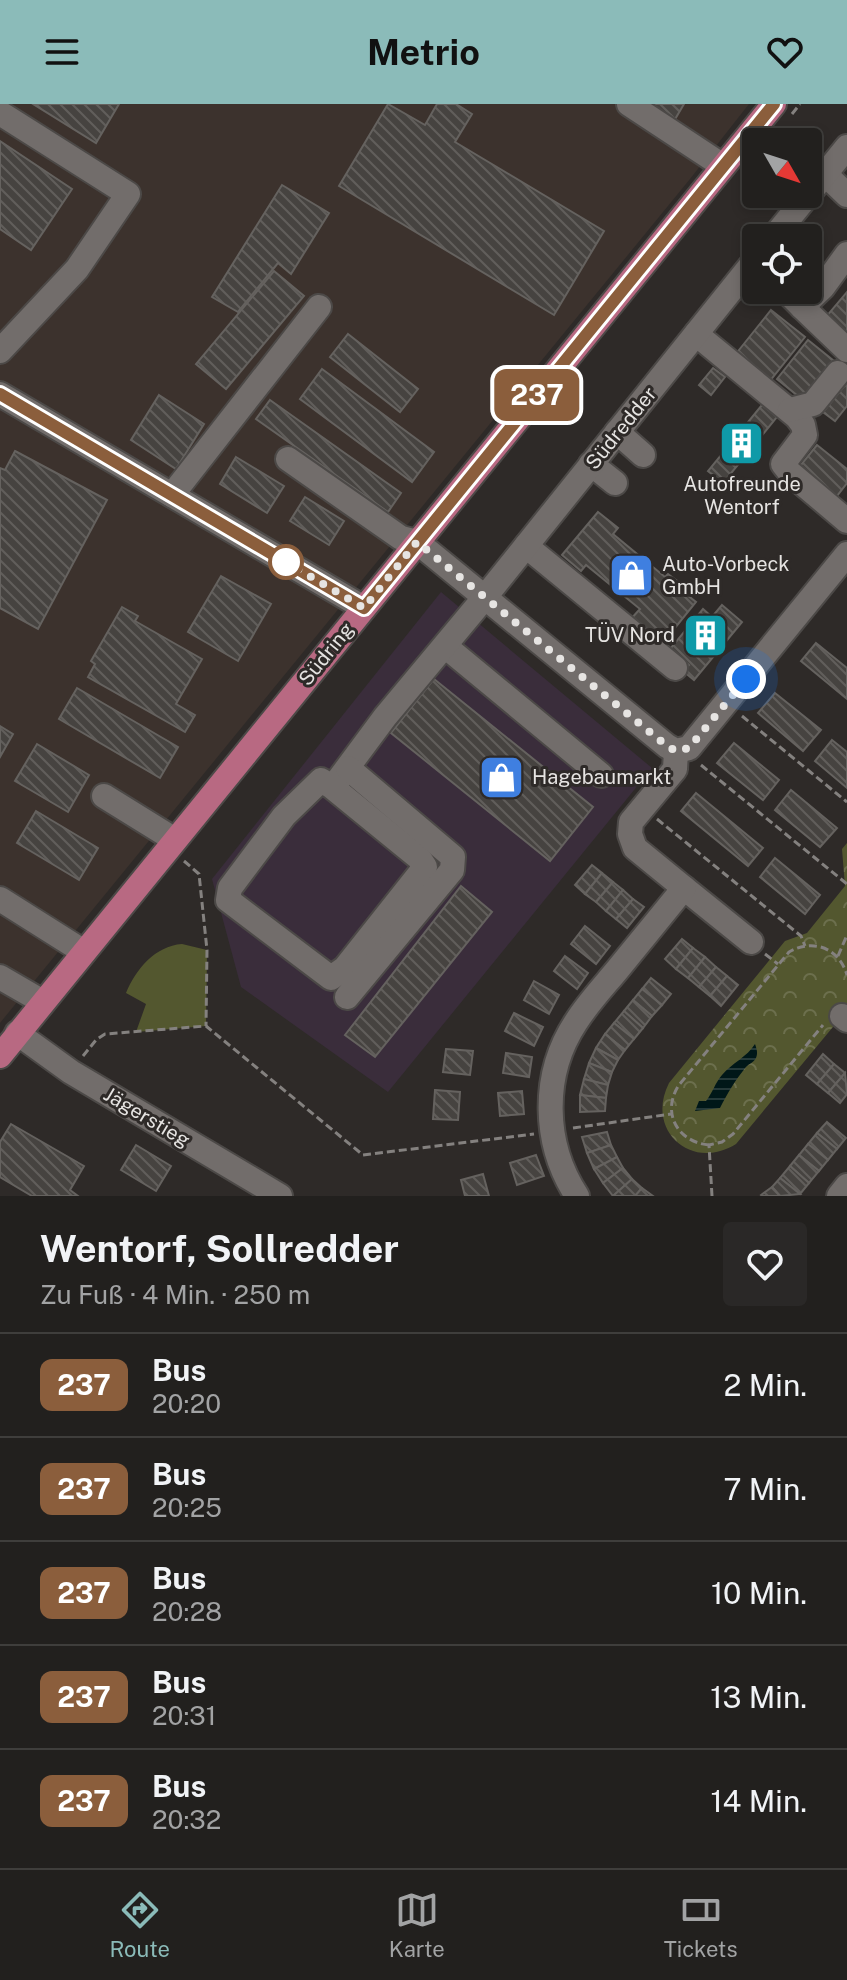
<!DOCTYPE html>
<html lang="de">
<meta charset="utf-8">
<style>
body{margin:0;font-family:"Public Sans",sans-serif;background:#2a2827;color:#f1f3f6;height:100vh;display:flex;flex-direction:column;font-size:30px;white-space:nowrap}
*{box-sizing:border-box;margin:0}
p{font-size:26px;color:#a2a3a4}
.icon{flex:none;width:44px;height:44px;fill:none;stroke:currentColor;stroke-width:2;stroke-linecap:round;stroke-linejoin:round}
.map{position:relative;height:1092px;overflow:hidden}
.side{display:flex;flex-direction:column;background:#22201e;flex:1}
.side>*{flex:none}
.badge{padding:0 16px;border-radius:12px;font-size:28px;line-height:52px}
.needle{width:52px;rotate:129deg}
.controls{position:absolute;left:742px;top:24px;display:grid;gap:16px}
.controls a{display:grid;place-items:center;width:80px;height:80px;border-radius:8px;background:#22201e;box-shadow:0 4px 12px #0003,0 0 0 2px #3f3e3c;font-size:40px}
.you{position:absolute;width:40px;height:40px;margin:-20px;border:6px solid #fff;border-radius:50%;background:#1a73e8;box-shadow:0 0 0 12px #1a73e833}
.map>.badge{position:absolute;translate:-50% -50%;box-shadow:0 0 0 4px #fff}
.round{display:grid;place-items:center;flex:none;width:84px;height:84px;border-radius:8px;background:#2a2827}
.overview{display:flex;align-items:center;justify-content:space-between;height:136px;padding:0 40px}
h1{font-size:38px;font-weight:700;line-height:60px}
ul{padding:0;list-style:none}
li{display:flex;align-items:center;gap:24px;height:104px;padding:0 40px;border-top:2px solid #3f3e3c}
li div{flex:1}
li b{display:block;font-size:30px}
li em{font-style:normal}
li .badge{min-width:88px;font-weight:700;text-align:center}
header{display:flex;justify-content:space-between;align-items:center;height:104px;padding:0 40px;background:#8bbbb9;color:#111;font-size:36px;font-weight:700}
.tabs{display:flex;justify-content:space-around;align-items:center;height:112px;border-top:2px solid #3f3e3c;background:#22201e;font-size:22px;color:#a2a3a4}
.tabs a{display:grid;justify-items:center;gap:4px}
.tabs .current{color:#8bbbb9}
.map>svg:first-child{display:block}
.commercial{fill:#3a2d3b}
.built{fill:#3c322d}
.grass{fill:#53572f}
.park{fill:url(#park-crowns)}
.water{fill:url(#water-rules)}
.building{fill:url(#building-back-hatch);stroke:#65625f;stroke-width:2}
.lines{fill:none;stroke-linecap:round;stroke-linejoin:round}
.minor-casing{stroke:#4c4947;stroke-width:28}
.major-casing{stroke:#4c4947;stroke-width:28}
.path{stroke:#84817f;stroke-width:3;stroke-dasharray:8 4;stroke-linecap:butt}
.minor{stroke:#726d6b;stroke-width:24}
.major{stroke:#b86982;stroke-width:24}
.line-casing{stroke:#fff;stroke-width:18}
.line{stroke:#8b5e3c;stroke-width:12}
.walk{stroke:#e6e4e2;stroke-width:8;stroke-dasharray:0 14.4}
.stop-dot{fill:#fff;stroke:#8b5e3c;stroke-width:4}
.labels{text-anchor:middle;dominant-baseline:central;stroke-width:6;stroke-linejoin:round;paint-order:stroke}
.street-label{font-size:20px;fill:#e6e4e2;stroke:#2e2a28}
.poi-label{font-size:20px;fill:#e6e4e2;stroke:#2e2a28;text-anchor:start}
</style>
<header><svg class="icon" aria-label="menu" viewBox="0 0 24 24"><path d="M4 6h16M4 12h16M4 18h16"/></svg>Metrio<svg class="icon" aria-label="heart" viewBox="0 0 24 24"><path d="M12 20l-8-8c-3-5 5-10 8-4 3-6 11-1 8 4z"/></svg></header>
<div class="map">
<svg width="847" height="1092" viewBox="0 0 847 1092">
<defs>
<pattern id="park-crowns" width="20" height="18" patternUnits="userSpaceOnUse" patternTransform="scale(2)"><rect width="20" height="18" fill="#53572f"/><path d="M2 6a3 3 0 1 1 6 0M12 15a3 3 0 1 1 6 0" fill="none" stroke="#6c6f4d"/></pattern>
<pattern id="water-rules" width="6" height="5" patternUnits="userSpaceOnUse" patternTransform="scale(2)"><rect width="6" height="5" fill="#001718"/><path d="M0 2.5h6" fill="none" stroke="#253939"/></pattern>
<pattern id="building-back-hatch" width="6" height="6" patternUnits="userSpaceOnUse" patternTransform="scale(2)"><rect width="6" height="6" fill="#464340"/><path d="M-1 5l2 2M0 0l6 6M5-1l2 2" fill="none" stroke="#615e5b"/></pattern>
</defs>
<rect width="100%" height="100%" fill="#2e2a28"/>
<path class="commercial" d="M 441,488 L 652,664 L 388,988 L 241,883 L 212,775 Z"/>
<path class="built" d="M 0,0 L 749,0 L 690,75 L 0,919 Z"/>
<path class="grass" d="M 182,840 L 207,846 L 206,922 L 136,928 L 146,900 L 126,889 C 136,865 155,842 182,840 Z"/>
<path class="park" d="M 847,739 L 847,906 L 736,1040 C 691,1068 645,1026 669,979 L 785,837 L 807,829 L 845,782 L 842,745 Z"/>
<path class="water" d="M 755,940 C 757,946 758,949 756,954 C 753,959 750,959 746,963 C 736,975 727,990 720,1004 L 695,1007 L 699,997 L 706,997 C 713,988 715,979 722,971 C 732,959 747,953 755,940 Z"/>
<g class="building">
<path d="M 33,0 L 119,0 L 96,39 Z"/>
<path d="M 388,0 L 425,21 L 437,0 L 456,0 L 472,10 L 455,38 L 604,127 L 554,211 L 339,82 Z"/>
<path d="M 635,0 L 684,0 L 671,22 Z"/>
<path d="M 0,37 L 72,85 L 31,146 L 0,125 Z"/>
<path d="M 282,81 L 329,109 L 291,170 L 278,159 L 238,208 L 212,193 Z"/>
<path d="M 274,167 L 304,192 L 226,285 L 196,260 Z"/>
<path d="M 847,188 L 847,232 L 825,214 Z"/>
<path d="M 771,206 L 805,233 L 769,278 L 735,251 Z"/>
<path d="M 348,230 L 418,285 L 400,308 L 330,253 Z"/>
<path d="M 808,236 L 834,257 L 803,296 L 777,275 Z"/>
<path d="M 713,264 L 725,273 L 711,291 L 699,281 Z"/>
<path d="M 322,265 L 434,348 L 412,378 L 300,295 Z"/>
<path d="M 847,279 L 847,302 L 835,317 L 823,308 Z"/>
<path d="M 159,291 L 204,320 L 176,365 L 131,336 Z"/>
<path d="M 270,296 L 401,389 L 388,408 L 256,315 Z"/>
<path d="M 762,301 L 777,313 L 723,379 L 708,367 Z"/>
<path d="M 817,341 L 847,365 L 847,379 L 833,397 L 796,367 Z"/>
<path d="M 15,347 L 107,396 L 38,525 L 0,504 L 0,364 L 5,366 Z"/>
<path d="M 236,353 L 284,382 L 267,409 L 220,380 Z"/>
<path d="M 305,393 L 344,417 L 329,441 L 290,417 Z"/>
<path d="M 598,408 L 618,424 L 613,430 L 665,473 L 668,470 L 680,479 L 677,483 L 696,498 L 670,530 L 666,527 L 657,538 L 630,516 L 640,505 L 586,461 L 581,467 L 562,451 Z"/>
<path d="M 221,472 L 271,500 L 238,557 L 188,528 Z"/>
<path d="M 722,501 L 742,518 L 694,576 L 683,567 L 689,561 L 670,545 L 703,505 L 712,513 Z"/>
<path d="M 122,503 L 138,512 L 135,517 L 202,555 L 176,600 L 195,611 L 185,628 L 88,573 L 95,560 L 91,557 Z"/>
<path d="M 816,539 L 847,564 L 847,595 L 801,557 Z"/>
<path d="M 434,575 L 593,703 L 550,757 L 391,629 Z"/>
<path d="M 77,584 L 178,643 L 160,674 L 59,615 Z"/>
<path d="M 775,589 L 821,626 L 803,647 L 758,609 Z"/>
<path d="M 0,622 L 13,630 L 0,653 Z"/>
<path d="M 832,636 L 847,648 L 847,684 L 815,657 Z"/>
<path d="M 734,639 L 779,676 L 763,696 L 717,659 Z"/>
<path d="M 37,640 L 89,671 L 68,708 L 15,677 Z"/>
<path d="M 791,686 L 837,724 L 820,743 L 775,706 Z"/>
<path d="M 696,689 L 763,744 L 748,762 L 681,707 Z"/>
<path d="M 36,707 L 98,744 L 79,776 L 17,739 Z"/>
<path d="M 775,754 L 820,791 L 805,810 L 760,773 Z"/>
<path d="M 592,761 L 602,769 L 585,790 L 575,781 Z"/>
<path d="M 602,769 L 613,778 L 596,798 L 585,790 Z"/>
<path d="M 613,778 L 623,786 L 606,807 L 596,798 Z"/>
<path d="M 461,782 L 492,808 L 375,953 L 345,931 Z"/>
<path d="M 623,786 L 633,795 L 616,815 L 606,807 Z"/>
<path d="M 633,795 L 644,803 L 627,824 L 616,815 Z"/>
<path d="M 585,822 L 610,842 L 596,860 L 571,840 Z"/>
<path d="M 682,835 L 693,844 L 676,865 L 665,855 Z"/>
<path d="M 693,844 L 705,853 L 688,874 L 676,865 Z"/>
<path d="M 565,852 L 588,869 L 577,885 L 554,867 Z"/>
<path d="M 705,853 L 716,863 L 699,883 L 688,874 Z"/>
<path d="M 716,863 L 727,872 L 710,892 L 699,883 Z"/>
<path d="M 727,872 L 738,881 L 721,902 L 710,892 Z"/>
<path d="M 651,874 L 671,890 L 662,901 L 642,885 Z"/>
<path d="M 534,877 L 559,891 L 549,910 L 524,896 Z"/>
<path d="M 642,885 L 662,901 L 652,912 L 633,896 Z"/>
<path d="M 633,896 L 652,912 L 643,924 L 624,907 Z"/>
<path d="M 624,907 L 643,924 L 634,935 L 614,919 Z"/>
<path d="M 514,909 L 543,923 L 534,942 L 505,927 Z"/>
<path d="M 614,919 L 634,935 L 625,946 L 605,930 Z"/>
<path d="M 605,930 L 625,946 L 618,956 L 596,944 Z"/>
<path d="M 596,944 L 618,956 L 612,968 L 589,959 Z"/>
<path d="M 446,945 L 473,947 L 470,971 L 443,968 Z"/>
<path d="M 506,949 L 532,953 L 529,973 L 503,969 Z"/>
<path d="M 823,950 L 834,960 L 817,980 L 806,971 Z"/>
<path d="M 589,959 L 612,968 L 608,981 L 584,975 Z"/>
<path d="M 834,960 L 845,969 L 828,989 L 817,980 Z"/>
<path d="M 845,969 L 847,990 L 840,999 L 828,989 Z"/>
<path d="M 584,975 L 608,981 L 606,994 L 580,991 Z"/>
<path d="M 435,986 L 460,988 L 458,1016 L 433,1015 Z"/>
<path d="M 522,987 L 524,1010 L 500,1012 L 498,989 Z"/>
<path d="M 580,991 L 606,994 L 605,1007 L 580,1008 Z"/>
<path d="M 827,1018 L 846,1034 L 837,1045 L 817,1029 Z"/>
<path d="M 11,1020 L 84,1062 L 70,1086 L 78,1092 L 32,1092 L 0,1073 L 0,1038 Z"/>
<path d="M 607,1028 L 611,1041 L 587,1049 L 582,1033 Z"/>
<path d="M 817,1029 L 837,1045 L 828,1056 L 808,1040 Z"/>
<path d="M 808,1040 L 828,1056 L 819,1067 L 799,1051 Z"/>
<path d="M 136,1041 L 171,1062 L 156,1087 L 121,1066 Z"/>
<path d="M 611,1041 L 617,1053 L 594,1065 L 587,1049 Z"/>
<path d="M 536,1051 L 544,1072 L 517,1081 L 510,1059 Z"/>
<path d="M 799,1051 L 819,1067 L 809,1079 L 790,1062 Z"/>
<path d="M 617,1053 L 623,1064 L 603,1079 L 594,1065 Z"/>
<path d="M 790,1062 L 809,1079 L 800,1090 L 780,1074 Z"/>
<path d="M 623,1064 L 632,1075 L 613,1092 L 603,1079 Z"/>
<path d="M 483,1070 L 489,1092 L 465,1092 L 461,1076 Z"/>
<path d="M 780,1074 L 800,1090 L 780,1092 L 772,1083 Z"/>
<path d="M 632,1075 L 642,1084 L 635,1092 L 613,1092 Z"/>
<path d="M 772,1083 L 780,1092 L 762,1092 L 761,1091 Z"/>
<path d="M 642,1084 L 653,1092 L 635,1092 Z"/>
</g>
<g class="lines">
<defs>
<g id="minor">
<path d="M 629,0 L 723,62"/>
<path d="M 0,9 L 128,90 L 77,165 L 0,247"/>
<path d="M 825,70 L 847,91"/>
<path d="M 773,134 L 847,43"/>
<path d="M 785,186 L 802,203 L 823,183 L 847,150"/>
<path d="M 802,203 L 847,246"/>
<path d="M 696,230 L 797,313 L 803,321 L 805,331 L 783,360 L 790,369 L 847,417"/>
<path d="M 0,290 L 364,504"/>
<path d="M 790,306 L 813,300 L 838,269"/>
<path d="M 617,328 L 643,351"/>
<path d="M 288,355 L 401,434 L 417,438 L 667,642 L 676,647 L 689,644 L 847,450"/>
<path d="M 591,360 L 615,379"/>
<path d="M 172,391 L 319,203"/>
<path d="M 526,442 L 675,564"/>
<path d="M 445,542 L 601,671"/>
<path d="M 332,683 L 419,754 L 425,763 L 345,864 L 331,874 L 228,796 L 230,784 L 284,712 L 321,676 L 332,683 L 339,675 L 385,613 L 485,493 L 756,155"/>
<path d="M 104,692 L 175,736"/>
<path d="M 684,784 L 751,838"/>
<path d="M 0,795 L 84,848"/>
<path d="M 0,873 L 43,898"/>
<path d="M 347,893 L 452,766 L 453,753 L 348,664"/>
<path d="M 842,912 L 847,916"/>
<path d="M 17,929 L 71,968 L 280,1092"/>
<path d="M 577,1092 C 543,1040 541,971 576,918 C 588,899 604,882 618,865 C 640,838 662,811 684,784 L 635,744 L 630,730 L 631,718 L 675,665 L 676,647"/>
<path d="M 839,1092 L 847,1082"/>
</g>
<path id="major" d="M 0,952 L 774,0"/>
</defs>
<use href="#minor" class="minor-casing"/>
<use href="#major" class="major-casing"/>
<g class="path">
<path d="M 792,10 L 800,0"/>
<path d="M 742,612 L 847,698"/>
<path d="M 701,661 L 847,780"/>
<path d="M 657,715 L 801,832 L 805,842"/>
<path d="M 184,757 L 199,770 L 207,846 L 206,922"/>
<path d="M 765,850 L 778,860"/>
<path d="M 838,852 L 847,831"/>
<path d="M 83,952 L 96,936 L 105,930 L 206,922 L 363,1051 L 534,1030"/>
<path d="M 573,1024 L 671,1010"/>
<path d="M 709,1041 C 677,1038 661,1008 679,981 L 789,848 C 813,834 839,844 847,871"/>
<path d="M 712,1092 L 709,1041 L 722,1038 L 733,1030 L 823,921"/>
</g>
<use href="#minor" class="minor"/>
<use href="#major" class="major"/>
</g>
<g class="lines">
<defs>
<path id="line" d="M 0,290 L 364,504 L 774,0"/>
</defs>
<use href="#line" class="line-casing"/>
<use href="#line" class="line"/>
<path class="walk" d="M 286,458 L 364,504 L 417,438 L 667,642 L 676,647 L 689,644 L 746,575"/>
</g>
<defs>
<symbol id="building-square" viewBox="-11 -11 22 22"><rect x="-9" y="-9" width="18" height="18" rx="4" fill="#0f9aa8" stroke="#2e2a28"/><path d="M-4-6H4V6H1V3H-1V6H-4ZM-2.5-4.3h1.7v1.8h-1.7ZM.8-4.3h1.7v1.8H.8ZM-2.5-1h1.7V.8h-1.7ZM.8-1h1.7V.8H.8Z" fill="#fff"/></symbol>
<symbol id="shop-square" viewBox="-11 -11 22 22"><rect x="-9" y="-9" width="18" height="18" rx="4" fill="#3f7fe0" stroke="#2e2a28"/><path d="M-5-2.5h2.3a2.7 3.5 0 0 1 5.4 0H5L5.5 6h-11ZM-1.5-2.5h3a1.5 2.3 0 0 0-3 0Z" fill="#fff"/></symbol>
</defs>
<g fill-rule="evenodd">
<use href="#building-square" x="716" y="314" width="51" height="51"/>
<use href="#shop-square" x="606" y="446" width="51" height="51"/>
<use href="#building-square" x="680" y="506" width="51" height="51"/>
<use href="#shop-square" x="476" y="648" width="51" height="51"/>
</g>
<circle class="stop-dot" cx="286" cy="458" r="16"/>
<g class="labels">
<g class="street-label">
<text transform="translate(621 324) rotate(-51)">Südredder</text>
<text transform="translate(326 550) rotate(-51)">Südring</text>
<text transform="translate(147 1013) rotate(31)">Jägerstieg</text>
</g>
<g class="poi-label">
<text x="742" y="380" text-anchor="middle">Autofreunde<tspan x="742" dy="23">Wentorf</tspan></text>
<text x="662" y="460">Auto-Vorbeck<tspan x="662" dy="23">GmbH</tspan></text>
<text x="675" y="531" text-anchor="end">TÜV Nord</text>
<text x="532" y="673">Hagebaumarkt</text>
</g>
</g>
</svg>
<div class="controls">
<a><svg class="needle" viewBox="-14 -14 28 28"><path d="M0-13l5 13h-10z" fill="#e53935"/><path d="M0 13l5-13h-10z" fill="#a2a3a4"/></svg></a>
<a><svg class="icon" aria-label="locate" viewBox="0 0 24 24"><circle cx="12" cy="12" r="6"/><path d="M12 2v4M12 18v4M2 12h4M18 12h4"/></svg></a>
</div>
<div class="you" style="left:746px;top:575px"></div>
<b class="badge" style="left:537px;top:291px;background:#8b5e3c;color:#fff">237</b>
</div>
<section class="side">
<div class="overview"><div><h1>Wentorf, Sollredder</h1><p>Zu Fuß · 4 Min. · 250 m</p></div><a class="round"><svg class="icon" aria-label="heart" viewBox="0 0 24 24"><path d="M12 20l-8-8c-3-5 5-10 8-4 3-6 11-1 8 4z"/></svg></a></div>
<ul>
<li><span class="badge" style="background:#8b5e3c;color:#fff">237</span><div><b>Bus</b><p>20:20</p></div><em>2 Min.</em></li>
<li><span class="badge" style="background:#8b5e3c;color:#fff">237</span><div><b>Bus</b><p>20:25</p></div><em>7 Min.</em></li>
<li><span class="badge" style="background:#8b5e3c;color:#fff">237</span><div><b>Bus</b><p>20:28</p></div><em>10 Min.</em></li>
<li><span class="badge" style="background:#8b5e3c;color:#fff">237</span><div><b>Bus</b><p>20:31</p></div><em>13 Min.</em></li>
<li><span class="badge" style="background:#8b5e3c;color:#fff">237</span><div><b>Bus</b><p>20:32</p></div><em>14 Min.</em></li>
</ul>
</section>
<nav class="tabs">
<a class="current"><svg class="icon" aria-label="directions" viewBox="0 0 24 24"><path d="M12 3l9 9-9 9-9-9zM9 14v-3h6M13 9l2 2-2 2"/></svg>Route</a>
<a><svg class="icon" aria-label="map" viewBox="0 0 24 24"><path d="M3 6l6-2 6 2 6-2v14l-6 2-6-2-6 2zM9 4v14M15 6v14"/></svg>Karte</a>
<a><svg class="icon" aria-label="tickets" viewBox="0 0 24 24"><path d="M3 7h18v10H3zM15 7v10"/></svg>Tickets</a>
</nav>
